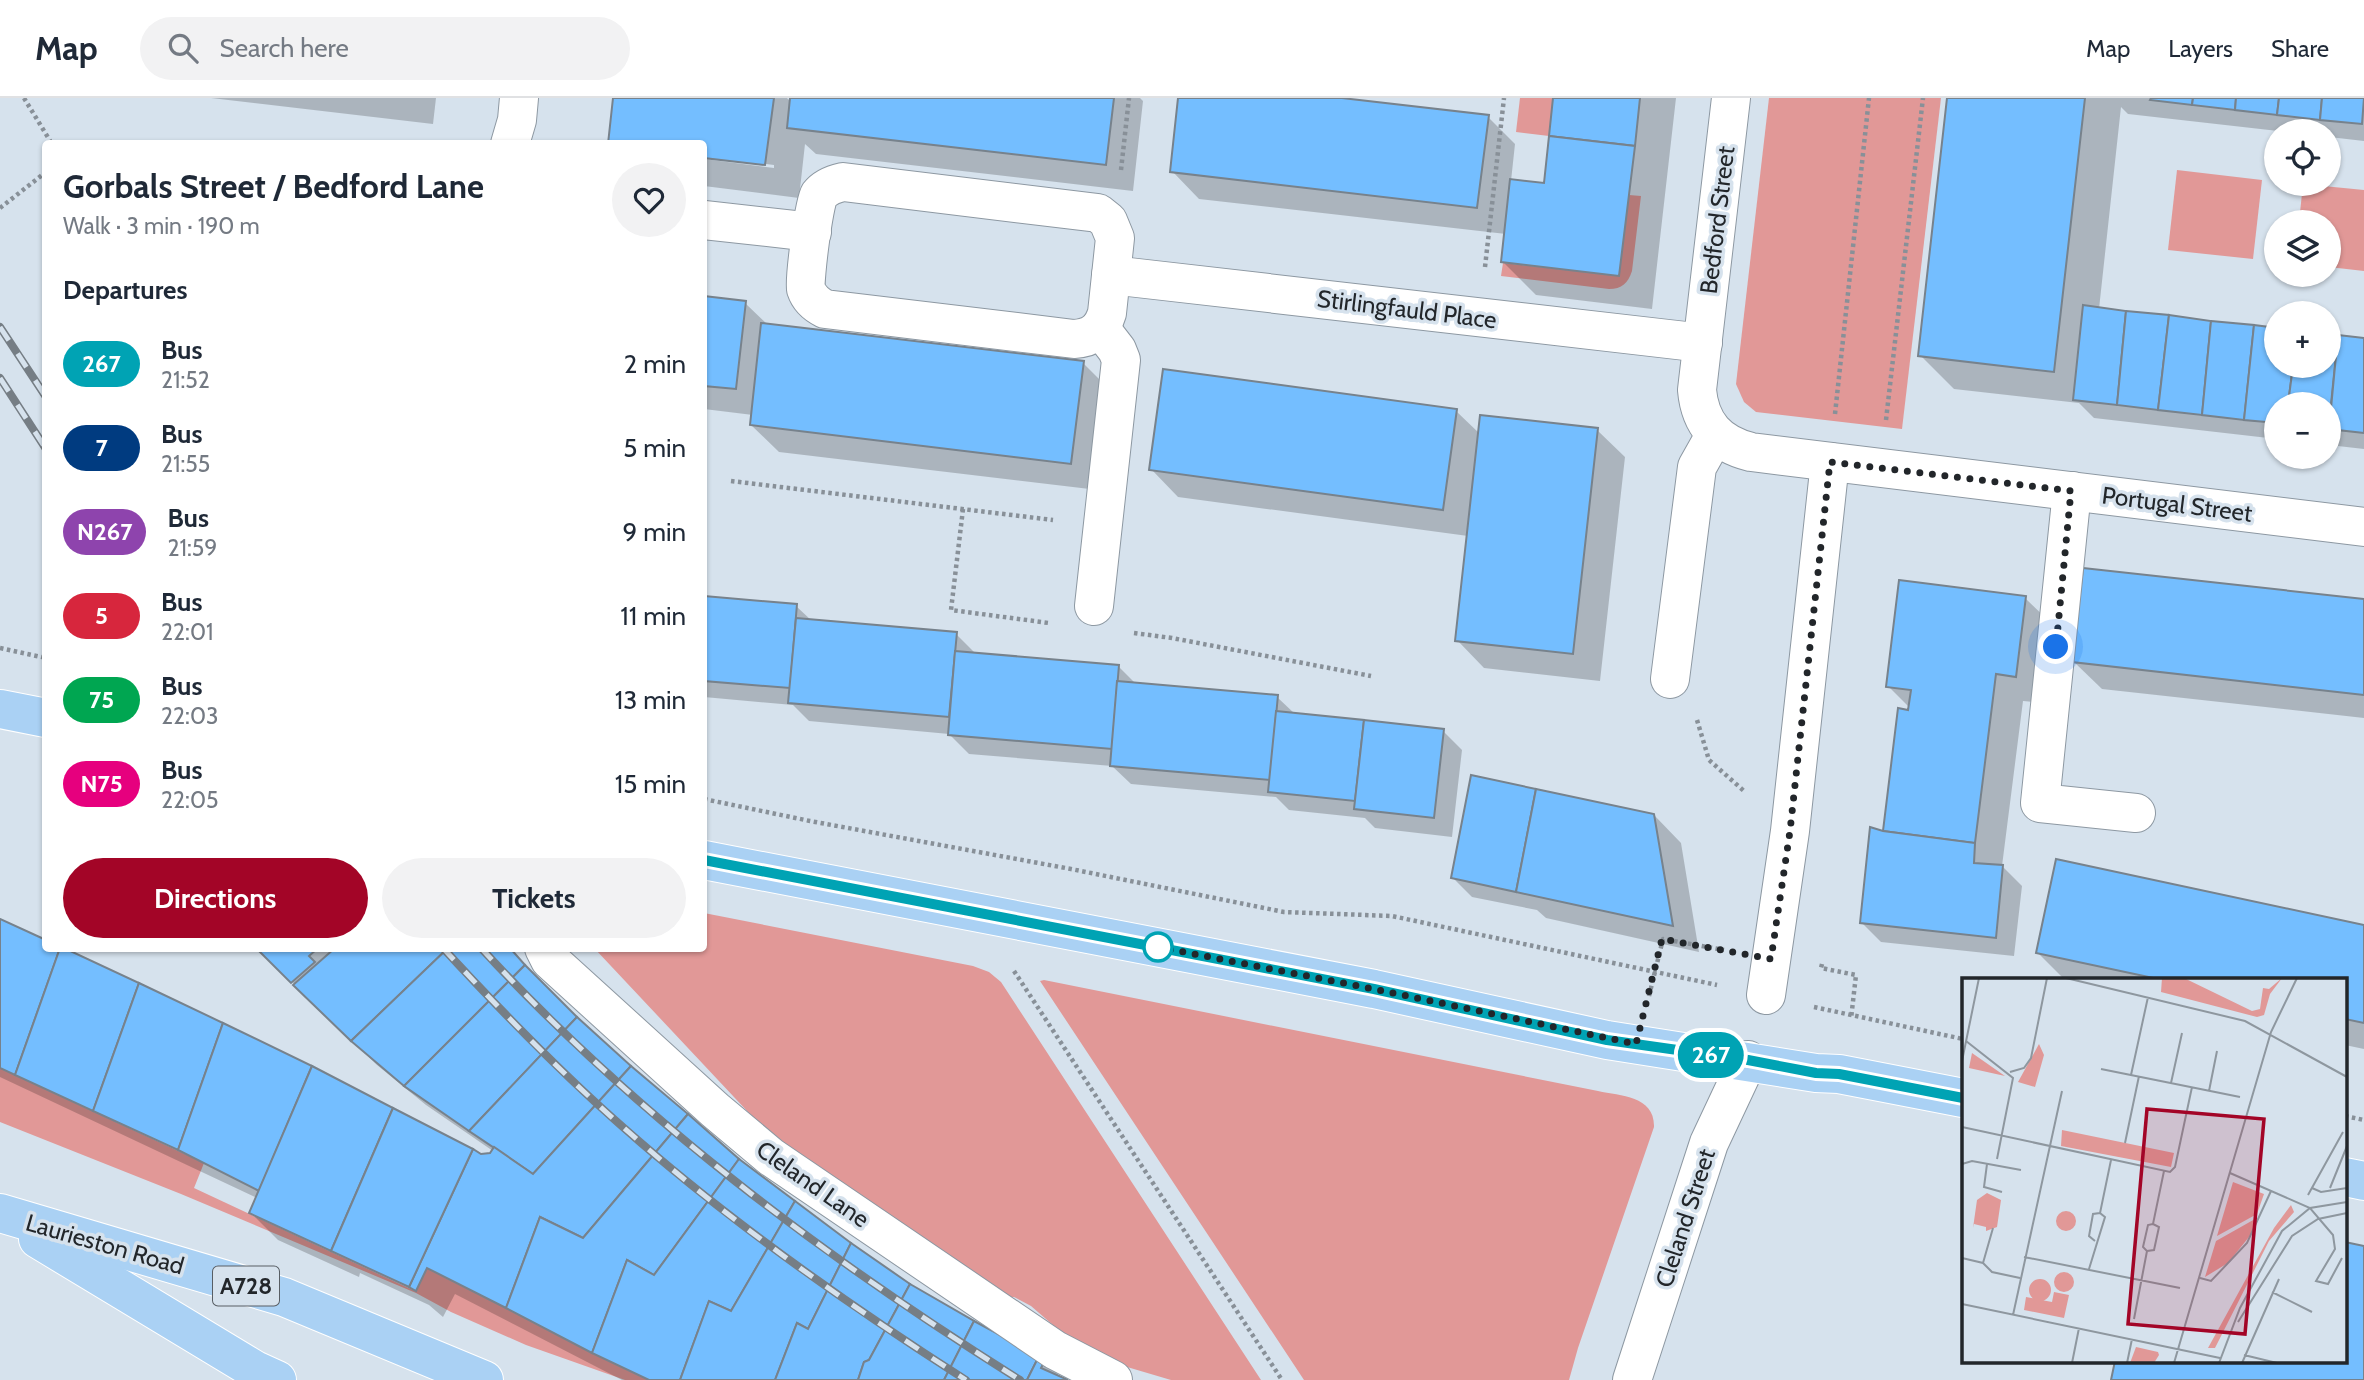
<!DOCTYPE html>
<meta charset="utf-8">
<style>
body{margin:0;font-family:Cabin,sans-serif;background:#f2f2f3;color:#1f2937;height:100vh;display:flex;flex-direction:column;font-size:26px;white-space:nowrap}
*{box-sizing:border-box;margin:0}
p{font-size:23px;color:#747a83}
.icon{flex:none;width:38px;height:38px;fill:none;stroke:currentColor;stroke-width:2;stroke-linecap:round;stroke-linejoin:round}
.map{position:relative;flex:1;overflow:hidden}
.panel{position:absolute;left:42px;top:42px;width:665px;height:812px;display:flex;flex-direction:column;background:#fff;border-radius:7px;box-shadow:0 2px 5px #0004}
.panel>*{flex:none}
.badge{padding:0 14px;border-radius:23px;font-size:24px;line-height:46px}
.controls{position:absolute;left:2264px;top:21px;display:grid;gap:14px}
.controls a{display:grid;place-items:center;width:77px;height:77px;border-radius:50%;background:#fff;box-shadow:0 2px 5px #0004;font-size:35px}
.you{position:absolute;width:35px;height:35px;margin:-18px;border:5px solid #fff;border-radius:50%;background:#1a73e8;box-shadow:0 0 0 10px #1a73e833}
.map>.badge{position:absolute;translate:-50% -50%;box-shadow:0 0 0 4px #fff}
h2{padding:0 21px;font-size:26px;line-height:63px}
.round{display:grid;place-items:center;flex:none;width:74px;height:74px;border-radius:37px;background:#f2f2f3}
.headline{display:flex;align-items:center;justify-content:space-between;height:119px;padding:0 21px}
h1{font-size:33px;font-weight:800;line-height:52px}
.action{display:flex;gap:14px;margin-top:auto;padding:14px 21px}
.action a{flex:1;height:80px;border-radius:42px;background:#a30527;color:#fff;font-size:28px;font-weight:800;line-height:80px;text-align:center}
.action a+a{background:#f2f2f3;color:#1f2937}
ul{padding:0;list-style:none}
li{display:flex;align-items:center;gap:21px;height:84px;padding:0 21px}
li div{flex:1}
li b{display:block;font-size:26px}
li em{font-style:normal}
li .badge{min-width:77px;font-weight:700;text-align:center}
header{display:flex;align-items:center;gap:42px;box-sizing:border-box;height:98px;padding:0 35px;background:#fff;border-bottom:2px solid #e0e1e3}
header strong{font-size:33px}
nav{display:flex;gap:38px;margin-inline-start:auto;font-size:24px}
.search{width:490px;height:63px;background:#f2f2f3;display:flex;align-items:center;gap:18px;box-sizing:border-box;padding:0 24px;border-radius:38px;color:#747a83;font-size:26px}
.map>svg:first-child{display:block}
.green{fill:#e19897}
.shadow{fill:#0003}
.building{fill:#74beff;stroke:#77828c;stroke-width:2}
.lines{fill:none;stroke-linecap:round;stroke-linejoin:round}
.minor-casing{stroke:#8d98a2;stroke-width:40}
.major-casing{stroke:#fff;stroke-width:40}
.path{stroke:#889098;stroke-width:4.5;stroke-dasharray:3.5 3.5;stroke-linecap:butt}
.minor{stroke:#fff;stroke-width:38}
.major{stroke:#aad1f4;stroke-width:38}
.rail-casing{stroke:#767e85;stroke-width:8}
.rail{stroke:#d6e2ed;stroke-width:5;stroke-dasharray:16;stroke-linecap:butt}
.line-casing{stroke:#fff;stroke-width:16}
.line{stroke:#00a3b4;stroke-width:10}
.walk{stroke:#22262a;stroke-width:7;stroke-dasharray:0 12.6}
.stop-dot{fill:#fff;stroke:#00a3b4;stroke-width:3.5}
.labels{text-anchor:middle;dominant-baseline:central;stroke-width:7;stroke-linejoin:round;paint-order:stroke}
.shield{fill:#d6e2ed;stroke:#585e64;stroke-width:2}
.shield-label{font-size:23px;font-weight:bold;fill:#22262a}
.street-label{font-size:24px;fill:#22262a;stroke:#d6e2ed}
.inset-road{fill:none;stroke:#8e979f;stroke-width:2}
.view{fill:#a30527;fill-opacity:0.15;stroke:#a30527;stroke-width:3.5}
.inset-edge{fill:none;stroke:#22262a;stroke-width:3.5}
</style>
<header>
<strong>Map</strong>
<div class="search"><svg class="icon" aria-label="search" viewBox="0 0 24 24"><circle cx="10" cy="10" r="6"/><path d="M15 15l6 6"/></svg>Search here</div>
<nav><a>Map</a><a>Layers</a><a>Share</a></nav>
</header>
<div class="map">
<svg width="2364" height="1282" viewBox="0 0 2364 1282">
<rect width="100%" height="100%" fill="#d6e2ed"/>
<g class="green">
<path d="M 1520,0 L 1553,0 L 1549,38 L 1516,34 Z"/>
<path d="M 1769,0 L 1941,0 L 1902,331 L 1756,314 L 1744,304 L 1736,286 Z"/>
<path d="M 2177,72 L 2262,82 L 2253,161 L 2168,152 Z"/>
<path d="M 2303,86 L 2364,92 L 2364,173 L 2329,169 L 2329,124 L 2299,124 Z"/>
<path d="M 1629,97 L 1641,98 L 1632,173 C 1628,185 1622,191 1609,191 L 1501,178 L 1503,165 L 1619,178 Z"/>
<path d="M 704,815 L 973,868 L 989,874 L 1001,884 L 1261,1282 L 1171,1282 L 1117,1266 L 1061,1234 L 1031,1208 L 1014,1199 L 1006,1199 L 765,1032 L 595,851 L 704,850 Z"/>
<path d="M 1044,882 L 1598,993 C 1621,998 1655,998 1654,1029 L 1578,1250 L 1569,1282 L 1304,1282 L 1040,883 Z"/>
<path d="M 0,970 L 204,1065 L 194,1090 L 415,1193 L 427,1170 L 649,1282 L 625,1282 L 526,1247 L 451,1214 L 416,1195 L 181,1096 L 0,1024 Z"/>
</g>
<g class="shadow">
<path d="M 211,0 L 436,0 L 433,26 Z"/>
<path d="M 615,0 L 787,0 L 792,5 L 792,0 L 1140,0 L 1143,3 L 1133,93 L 816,56 L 805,46 L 799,100 L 704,88 L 704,61 L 774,70 L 774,67 L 704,58 L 704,46 Z"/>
<path d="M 1180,0 L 1327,0 L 1488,19 L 1515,46 L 1511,83 L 1545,87 L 1555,0 L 1676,0 L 1652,211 L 1536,197 L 1503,164 L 1506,136 L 1199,101 L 1172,73 Z"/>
<path d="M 1949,0 L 2364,0 L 2364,43 L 2329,39 L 2329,33 L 2278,33 L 2128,16 L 2121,9 L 2099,211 L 2277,268 L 2329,268 L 2329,238 L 2364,242 L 2364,351 L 2329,347 L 2329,306 L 2277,306 L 2277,341 L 2094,320 L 2079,305 L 1954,291 L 1920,257 Z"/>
<path d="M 704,200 L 745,205 L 768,227 L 1083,265 L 1110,292 L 1098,392 L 779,354 L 751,327 L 753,317 L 704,311 Z"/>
<path d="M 1456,313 L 1480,336 L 1597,332 L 1625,359 L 1600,583 L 1484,570 L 1457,542 L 1468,438 L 1178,399 L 1151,371 Z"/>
<path d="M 704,499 L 796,508 L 812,523 L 956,536 L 975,555 L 1118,568 L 1136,586 L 1277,599 L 1295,616 L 1443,633 L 1462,652 L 1452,739 L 1375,730 L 1365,720 L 1289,712 L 1276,699 L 1131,686 L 1112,668 L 969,656 L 949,636 L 809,623 L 793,607 L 704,599 Z"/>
<path d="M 2025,500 L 2053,527 L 2043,605 L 2023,603 L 2002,768 L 2022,788 L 2014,858 L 1881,844 L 1862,825 L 1884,736 L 1910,610 L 1888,588 Z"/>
<path d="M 2364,503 L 2364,620 L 2102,591 L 2074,564 Z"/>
<path d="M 1654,717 L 1681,745 L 1699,854 L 1546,820 L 1537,812 L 1472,799 L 1453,780 Z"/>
<path d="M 0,823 L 46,850 L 481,1058 L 491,1057 L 493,1053 L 426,1007 L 377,967 L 258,850 L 510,850 L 538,881 L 633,972 L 738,1062 L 850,1147 L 909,1188 L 1044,1263 L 1064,1282 L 622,1282 L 455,1196 L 443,1219 L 429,1207 L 360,1175 L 359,1179 L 278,1142 L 251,1115 L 257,1100 L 0,979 Z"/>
<path d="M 2364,828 L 2364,951 L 2345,947 L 2345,881 L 2064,881 L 2038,855 Z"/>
<path d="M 2345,1146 L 2364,1150 L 2364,1282 L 2113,1282 L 2117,1263 L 2345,1263 Z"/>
</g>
<g class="building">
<path d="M 613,0 L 774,0 L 765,67 L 704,60 L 704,46 L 608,46 Z"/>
<path d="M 790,0 L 1114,0 L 1106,67 L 787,30 Z"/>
<path d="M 1178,0 L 1342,0 L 1489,17 L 1477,110 L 1170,74 Z"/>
<path d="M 1553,0 L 1640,0 L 1635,48 L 1549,38 Z"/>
<path d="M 1947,0 L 2085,0 L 2054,274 L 1918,258 Z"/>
<path d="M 2151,0 L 2193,0 L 2192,7 L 2150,2 Z"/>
<path d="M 2193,0 L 2236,0 L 2235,12 L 2192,7 Z"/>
<path d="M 2236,0 L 2279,0 L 2277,17 L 2235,12 Z"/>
<path d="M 2279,0 L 2322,0 L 2320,22 L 2277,17 Z"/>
<path d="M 2322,0 L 2364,0 L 2362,26 L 2320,22 Z"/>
<path d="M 1549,38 L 1635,48 L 1619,178 L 1501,164 L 1510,81 L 1544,85 Z"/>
<path d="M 704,198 L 746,203 L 736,291 L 704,288 Z"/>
<path d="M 2083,207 L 2126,213 L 2117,307 L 2073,302 Z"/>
<path d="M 2126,213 L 2169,217 L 2158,312 L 2117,307 Z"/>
<path d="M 2169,217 L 2211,223 L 2202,317 L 2158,312 Z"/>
<path d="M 2211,223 L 2254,227 L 2244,322 L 2202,317 Z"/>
<path d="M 761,225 L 1084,263 L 1071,366 L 750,327 Z"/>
<path d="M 2254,227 L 2277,230 L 2277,268 L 2293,268 L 2288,306 L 2277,306 L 2277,325 L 2244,322 Z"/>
<path d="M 2329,236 L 2338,237 L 2329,326 L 2329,306 L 2288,306 L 2293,268 L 2329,268 Z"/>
<path d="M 2338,237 L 2364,240 L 2364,335 L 2329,331 Z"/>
<path d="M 1163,271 L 1457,311 L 1443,412 L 1149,372 Z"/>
<path d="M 1480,317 L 1598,330 L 1573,556 L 1455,543 Z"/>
<path d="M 2083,470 L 2364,501 L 2364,597 L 2072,564 Z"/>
<path d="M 1899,482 L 2026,498 L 2016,579 L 1996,576 L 1975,745 L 1883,733 L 1898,610 L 1908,612 L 1911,592 L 1886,589 Z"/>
<path d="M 704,498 L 797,506 L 790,590 L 704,583 Z"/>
<path d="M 796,520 L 957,534 L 949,619 L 788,605 Z"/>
<path d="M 955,553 L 1119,567 L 1112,651 L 948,637 Z"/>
<path d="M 1117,583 L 1278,597 L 1270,682 L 1110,668 Z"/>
<path d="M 1276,613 L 1364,622 L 1355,703 L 1268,694 Z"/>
<path d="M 1364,622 L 1444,631 L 1434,720 L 1354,711 Z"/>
<path d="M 1471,677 L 1536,691 L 1516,794 L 1451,780 Z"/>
<path d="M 1536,691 L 1654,716 L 1673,828 L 1516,794 Z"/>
<path d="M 1870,729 L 1883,733 L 1975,745 L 1974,765 L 2003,767 L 1996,840 L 1860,825 Z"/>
<path d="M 2056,761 L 2364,827 L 2364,925 L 2345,921 L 2345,881 L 2158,881 L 2036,855 Z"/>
<path d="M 0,821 L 46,842 L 46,850 L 60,850 L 15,977 L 0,970 Z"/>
<path d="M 60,850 L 64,850 L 139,885 L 93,1013 L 15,977 Z"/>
<path d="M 256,850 L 318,850 L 309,858 L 315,864 L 291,885 Z"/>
<path d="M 335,850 L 448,850 L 351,943 L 293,887 Z"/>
<path d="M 448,850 L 510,850 L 525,867 L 404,988 L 351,943 Z"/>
<path d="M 525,867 L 577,919 L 469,1033 L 404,988 Z"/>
<path d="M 139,885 L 223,925 L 178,1052 L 93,1013 Z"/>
<path d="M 577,919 L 631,968 L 533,1076 L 469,1033 Z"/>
<path d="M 223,925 L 312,968 L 259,1093 L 178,1052 Z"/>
<path d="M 312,968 L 393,1010 L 331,1153 L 249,1115 Z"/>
<path d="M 631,968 L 688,1016 L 583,1140 L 540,1119 L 506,1210 L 427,1170 L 416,1193 L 409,1189 L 473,1051 L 481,1056 L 490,1055 L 494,1049 L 533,1076 Z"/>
<path d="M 393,1010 L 473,1051 L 409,1189 L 331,1153 Z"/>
<path d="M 688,1016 L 739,1061 L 654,1177 L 627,1162 L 592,1255 L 506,1210 L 540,1119 L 583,1140 Z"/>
<path d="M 739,1061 L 795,1103 L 731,1213 L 709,1203 L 680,1282 L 649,1282 L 592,1255 L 627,1162 L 654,1177 Z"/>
<path d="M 795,1103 L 851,1145 L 808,1231 L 797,1225 L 775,1282 L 680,1282 L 709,1203 L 731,1213 Z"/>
<path d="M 2345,1144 L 2364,1148 L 2364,1282 L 2111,1282 L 2115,1263 L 2345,1263 Z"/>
<path d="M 851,1145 L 910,1186 L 869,1262 L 864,1264 L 858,1282 L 775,1282 L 797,1225 L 808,1231 Z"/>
<path d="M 910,1186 L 974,1223 L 944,1282 L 858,1282 L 864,1264 L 869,1262 Z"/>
<path d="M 974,1223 L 1039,1258 L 1027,1282 L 944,1282 Z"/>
<path d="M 1039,1258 L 1045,1262 L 1041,1270 L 1068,1282 L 1027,1282 Z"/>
</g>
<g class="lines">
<defs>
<g id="minor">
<path d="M 1731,0 L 1697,292 C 1700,326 1718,346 1751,354 L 2364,429"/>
<path d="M 510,46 L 517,22 L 519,0"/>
<path d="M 843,84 L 1098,115 L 1108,123 L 1115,140 L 1107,215 C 1102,232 1092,240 1074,241 L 825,211 C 817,207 809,200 806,191 C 804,182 814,105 819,97 C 825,89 834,86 843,84 Z"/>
<path d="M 704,122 L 812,134"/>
<path d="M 1111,177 L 1703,245"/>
<path d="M 2072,393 L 2040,705 L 2136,715"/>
<path d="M 1094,508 L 1121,262 L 1117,252 L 1100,230"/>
<path d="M 1670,581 L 1697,369 L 1715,337"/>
<path d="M 544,850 L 550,862 L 715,1012 L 771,1059 L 1055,1252 L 1113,1282"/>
<path d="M 1766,897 L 1790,733 L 1830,364"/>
<path d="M 1632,1282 L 1709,1045 L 1748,962"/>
</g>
<g id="major">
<path d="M 0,611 L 46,620"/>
<path d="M 704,762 L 1374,891 L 1607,942 L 1816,975 L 1839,976 L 1963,1000"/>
<path d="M 2345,1079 L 2364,1083"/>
<path d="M 0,1115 L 284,1199 L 484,1282"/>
<path d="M 38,1141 L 255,1272 L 277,1282"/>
</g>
</defs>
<use href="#minor" class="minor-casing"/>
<use href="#major" class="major-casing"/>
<g class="path">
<path d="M 24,0 L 52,46"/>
<path d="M 1121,72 L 1129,0"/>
<path d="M 0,110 L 46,74"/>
<path d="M 1485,169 L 1504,0"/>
<path d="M 1835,316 L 1869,0"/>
<path d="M 1886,322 L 1923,0"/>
<path d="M 731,383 L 1053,422"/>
<path d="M 963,411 L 951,512 L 1049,525"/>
<path d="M 1134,535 L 1172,540 L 1371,578"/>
<path d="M 0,550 L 46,560"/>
<path d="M 1697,622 L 1709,662 L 1744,693"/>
<path d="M 704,701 L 810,723 L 1071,771 L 1284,814 L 1392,818 L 1717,887"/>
<path d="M 1822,866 L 1821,870 L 1856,877 L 1851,921"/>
<path d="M 1014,873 L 1282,1282"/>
<path d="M 1649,898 L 1663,841 L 1724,852"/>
<path d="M 1814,909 L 1963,941"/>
<path d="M 2345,1018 L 2364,1022"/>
</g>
<use href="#minor" class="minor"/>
<use href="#major" class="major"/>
<defs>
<g id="rail">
<path d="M 0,229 L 46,299"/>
<path d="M 0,280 L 46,351"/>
<path d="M 443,850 C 501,913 560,974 624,1030 C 730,1124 847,1206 966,1282"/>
<path d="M 481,850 C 638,1020 825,1160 1020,1282"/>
</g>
</defs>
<use href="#rail" class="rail-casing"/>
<use href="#rail" class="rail"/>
</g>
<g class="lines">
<defs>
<path id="line" d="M 704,762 L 1374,891 L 1607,942 L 1748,962 L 1816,975 L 1839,976 L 1963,1000"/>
</defs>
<use href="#line" class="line-casing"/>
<use href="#line" class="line"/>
<path class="walk" d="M 1158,849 L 1374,891 L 1636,946 L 1662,841 L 1771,861 L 1790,733 L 1830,364 L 2071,393 L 2056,549"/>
</g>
<circle class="stop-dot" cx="1158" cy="849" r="14"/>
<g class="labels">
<rect class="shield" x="213" y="1168.5" width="66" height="39" rx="5"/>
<g class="shield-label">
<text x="246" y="1188">A728</text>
</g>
<g class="street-label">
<text transform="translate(1717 122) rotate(-83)">Bedford Street</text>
<text transform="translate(1407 211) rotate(7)">Stirlingfauld Place</text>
<text transform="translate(2177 406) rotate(7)">Portugal Street</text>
<text transform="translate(813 1086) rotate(35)">Cleland Lane</text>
<text transform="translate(1685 1120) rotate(-72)">Cleland Street</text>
<text transform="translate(105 1146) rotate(16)">Laurieston Road</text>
</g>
</g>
<g transform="translate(1962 880)">
<rect width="385" height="385" fill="#d6e2ed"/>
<path d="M 200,0 L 222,0 L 290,33 L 298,31 L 301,10 L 307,11 L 320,0 L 308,16 L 302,37 L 295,39 L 199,14 ZM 77,66 L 82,77 L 73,109 L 56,104 ZM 10,75 L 43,98 L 7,90 ZM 100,152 L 212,175 L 209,189 L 99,168 ZM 271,204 L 302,216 L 295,236 L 255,258 ZM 25,215 L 39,222 L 35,249 L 24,253 L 24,249 L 12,246 L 11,250 L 15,222 ZM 329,227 L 332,234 L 307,263 L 253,370 L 246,370 L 312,250 ZM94 243a10 10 0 1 1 20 0a10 10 0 1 1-20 0ZM 293,241 L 291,254 L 266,285 L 243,299 L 254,263 ZM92 304a10 10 0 1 1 20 0a10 10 0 1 1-20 0ZM67 312a11 11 0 1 1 22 0a11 11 0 1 1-22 0ZM 92,314 L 107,317 L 102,340 L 62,332 L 64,319 L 90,324 ZM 174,369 L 196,374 L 197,377 L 192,385 L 168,385 Z" fill="#e19897"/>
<path class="inset-road" d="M 104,0 L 283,43 L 385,99M 4,63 L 51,100 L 35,181M 0,83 L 17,0M 139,91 L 278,119M 48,94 L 62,90 L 69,80 L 85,0M 169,97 L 186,19M 209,105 L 220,55M 247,113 L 255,73M 0,149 L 208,194 L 213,189 L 230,109M 163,165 L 177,98M 0,186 L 10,183 L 59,192M 25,186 L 22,209 L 40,214M 268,195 L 348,230 L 371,257 L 373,271 L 354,303 L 366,306 L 380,280M 350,210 L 359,214 L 385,210M 368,210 L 385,168M 346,217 L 381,154M 133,263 L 127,258 L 131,236 L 138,235M 185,273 L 192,272 L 197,249 L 191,246M 62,279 L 218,310M 0,280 L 21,285 L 30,294 L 58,300M 21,285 L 31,250M 127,291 L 143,239 L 138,235 L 149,182M 238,300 L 249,303 L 285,265 L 309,213M 310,314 L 350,334M 0,326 L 258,380M 51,337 L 100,113M 172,341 L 185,273 L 181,269 L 186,247 L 191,246 L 202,193M 276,344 L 330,258 L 356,241 L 385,235M 282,377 L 315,385M 110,385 L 117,350M 165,385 L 170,361M 212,385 L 309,54 L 335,0M 257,385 L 278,330 L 320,253 L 348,230 L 385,224M 280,385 L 317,301"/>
<path class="view" d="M 185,131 L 302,141 L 283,356 L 166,346 Z"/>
<rect width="385" height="385" class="inset-edge"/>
</g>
</svg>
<div class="controls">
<a><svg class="icon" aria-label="locate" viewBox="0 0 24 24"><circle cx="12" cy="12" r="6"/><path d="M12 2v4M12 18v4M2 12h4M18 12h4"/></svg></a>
<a><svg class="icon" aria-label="layers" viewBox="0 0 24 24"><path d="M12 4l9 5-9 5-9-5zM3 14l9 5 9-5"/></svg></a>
<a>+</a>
<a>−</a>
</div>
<div class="you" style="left:2056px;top:549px"></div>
<b class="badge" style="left:1711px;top:957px;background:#00a3b4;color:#fff">267</b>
<section class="panel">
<div class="headline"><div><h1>Gorbals Street / Bedford Lane</h1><p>Walk · 3 min · 190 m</p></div><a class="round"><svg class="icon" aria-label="heart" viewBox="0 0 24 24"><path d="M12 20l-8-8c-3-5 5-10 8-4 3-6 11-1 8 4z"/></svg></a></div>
<h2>Departures</h2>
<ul>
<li><span class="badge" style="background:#00a3b4;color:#fff">267</span><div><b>Bus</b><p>21:52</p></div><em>2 min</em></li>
<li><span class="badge" style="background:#003b80;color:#fff">7</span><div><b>Bus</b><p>21:55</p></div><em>5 min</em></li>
<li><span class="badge" style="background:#8e44ad;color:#fff">N267</span><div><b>Bus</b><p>21:59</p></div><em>9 min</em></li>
<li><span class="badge" style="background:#d7263d;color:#fff">5</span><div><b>Bus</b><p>22:01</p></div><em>11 min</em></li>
<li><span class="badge" style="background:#00a651;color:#fff">75</span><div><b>Bus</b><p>22:03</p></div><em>13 min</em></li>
<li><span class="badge" style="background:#e6007e;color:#fff">N75</span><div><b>Bus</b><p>22:05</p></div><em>15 min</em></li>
</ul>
<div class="action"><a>Directions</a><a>Tickets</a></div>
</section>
</div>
